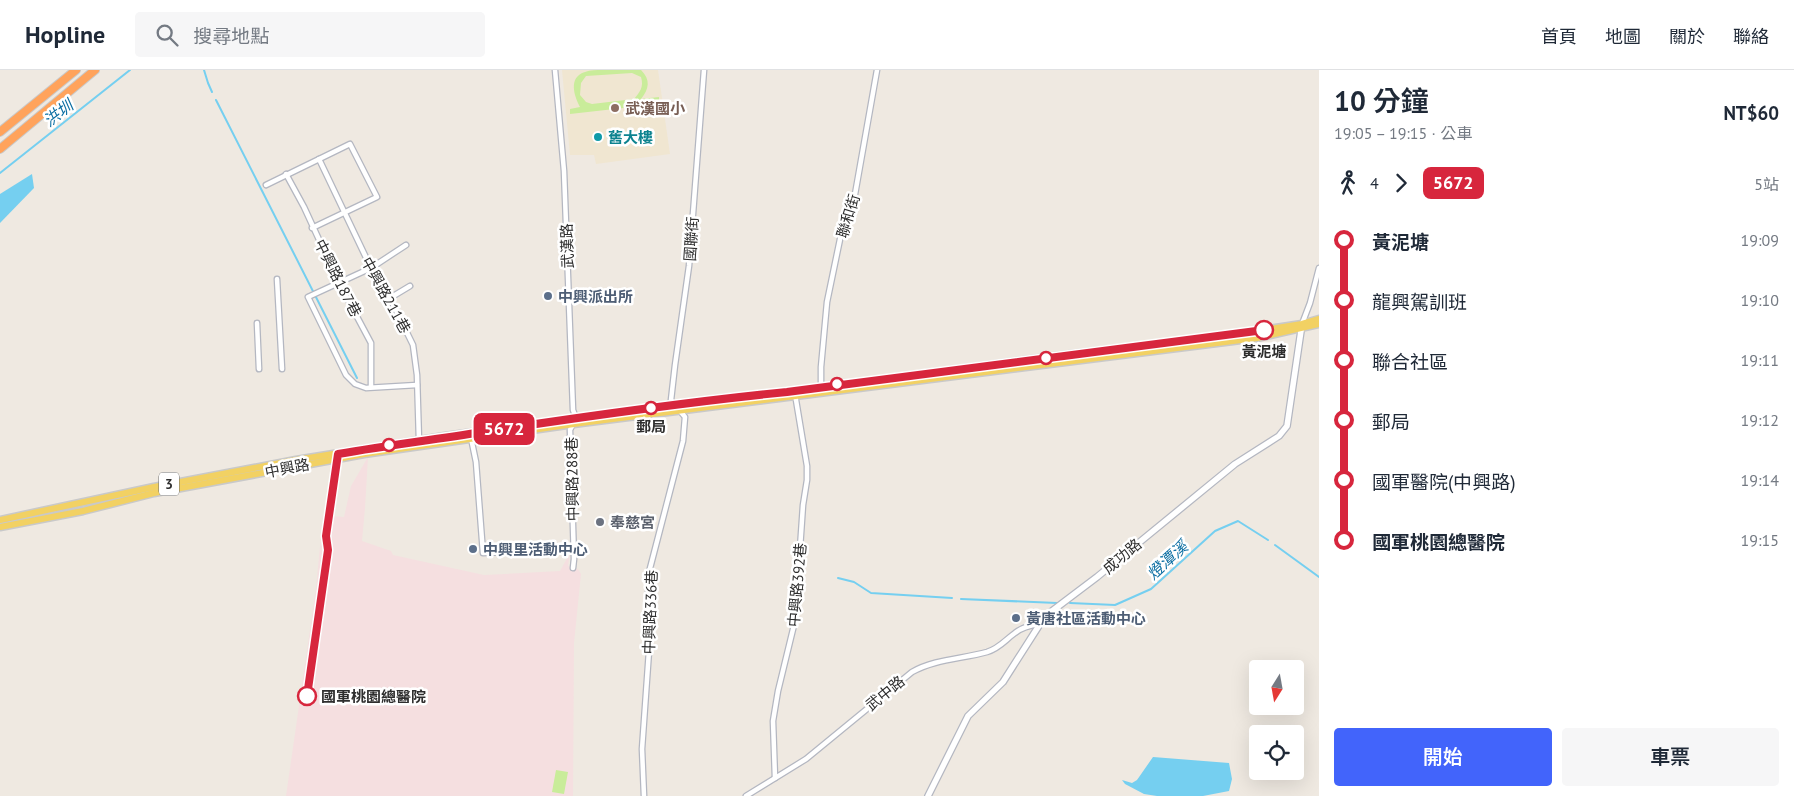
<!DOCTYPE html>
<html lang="zh-TW">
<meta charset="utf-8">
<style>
body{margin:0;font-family:"PT Sans","Noto Sans TC",sans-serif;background:#f6f6f7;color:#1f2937;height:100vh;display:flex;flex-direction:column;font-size:19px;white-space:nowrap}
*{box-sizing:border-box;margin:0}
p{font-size:16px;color:#747a83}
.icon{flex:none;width:28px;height:28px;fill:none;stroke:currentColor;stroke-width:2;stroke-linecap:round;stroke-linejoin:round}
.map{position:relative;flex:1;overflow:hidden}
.side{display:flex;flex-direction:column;background:#fff;width:475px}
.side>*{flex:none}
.badge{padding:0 10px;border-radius:8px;font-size:18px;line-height:32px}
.needle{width:32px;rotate:191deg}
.fabs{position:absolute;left:1249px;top:590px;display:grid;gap:10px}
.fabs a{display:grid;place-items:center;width:55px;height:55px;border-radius:5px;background:#fff;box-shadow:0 5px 20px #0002;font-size:25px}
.map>.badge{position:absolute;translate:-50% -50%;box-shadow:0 0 0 2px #fff}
.legs{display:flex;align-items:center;gap:8px;height:55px;padding:0 15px;font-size:16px}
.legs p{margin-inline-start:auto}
.summary{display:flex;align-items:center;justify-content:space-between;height:85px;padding:0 15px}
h1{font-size:28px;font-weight:600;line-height:38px}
.primary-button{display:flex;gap:10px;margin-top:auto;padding:10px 15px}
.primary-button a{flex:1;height:58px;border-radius:5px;background:#4264fb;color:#fff;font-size:20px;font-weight:600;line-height:58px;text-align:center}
.primary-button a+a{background:#f6f6f7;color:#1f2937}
ul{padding:0 15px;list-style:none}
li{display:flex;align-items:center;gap:18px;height:60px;font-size:19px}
li i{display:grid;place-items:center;width:8px;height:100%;margin:0 6px;background:currentColor}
li i::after{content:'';width:12px;height:12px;margin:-6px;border:4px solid;border-radius:50%;background:#fff}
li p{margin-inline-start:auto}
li:first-child i{background:linear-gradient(#0000 50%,currentColor 0)}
li:last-child i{background:linear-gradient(currentColor 50%,#0000 0)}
header{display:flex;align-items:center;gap:30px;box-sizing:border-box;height:70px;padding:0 25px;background:#fff;border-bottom:1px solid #e0e1e3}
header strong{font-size:24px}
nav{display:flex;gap:28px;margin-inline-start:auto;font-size:18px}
.search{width:350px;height:45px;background:#f6f6f7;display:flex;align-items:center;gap:12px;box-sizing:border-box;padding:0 18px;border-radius:5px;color:#747a83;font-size:19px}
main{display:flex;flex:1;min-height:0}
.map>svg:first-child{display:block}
.education{fill:#f0e6d1}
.medical{fill:#f5dfe0}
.pitch{fill:#c9ec9a;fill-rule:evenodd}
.water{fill:#75cff0}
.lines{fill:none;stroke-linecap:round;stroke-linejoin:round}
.stream{stroke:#75cff0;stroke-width:2}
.street-casing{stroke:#b4b7c1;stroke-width:7}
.secondary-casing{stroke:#b4b7c1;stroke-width:8}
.primary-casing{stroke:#c9c9c9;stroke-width:9}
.highway-casing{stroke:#c9c9c9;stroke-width:10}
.street{stroke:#fff;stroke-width:4.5}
.secondary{stroke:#fff;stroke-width:5.5}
.primary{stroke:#f2d163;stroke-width:6}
.highway{stroke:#ffa35c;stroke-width:8}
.line-1-casing{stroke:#fff;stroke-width:11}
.line-1{stroke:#d7263d;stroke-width:8}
.education-dot{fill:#8d6e63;stroke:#fff;stroke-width:2}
.culture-dot{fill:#0f9aa8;stroke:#fff;stroke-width:2}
.service-dot{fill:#5c6f8a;stroke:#fff;stroke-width:2}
.stop-1-dot{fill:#fff;stroke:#d7263d;stroke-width:2.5}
.worship-dot{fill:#6b7280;stroke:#fff;stroke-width:2}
.labels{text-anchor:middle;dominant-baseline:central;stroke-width:5;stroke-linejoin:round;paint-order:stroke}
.shield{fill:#fff;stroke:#6d6d6d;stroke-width:1}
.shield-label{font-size:14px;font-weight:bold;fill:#2e2e2e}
.education-label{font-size:15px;font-weight:bold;fill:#785e54;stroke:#fff;text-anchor:start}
.culture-label{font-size:15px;font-weight:bold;fill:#0d838f;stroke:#fff;text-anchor:start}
.street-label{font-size:15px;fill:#2e2e2e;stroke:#fff}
.service-label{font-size:15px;font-weight:bold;fill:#4e5e75;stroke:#fff;text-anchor:start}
.stop-label{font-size:15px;font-weight:bold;fill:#2e2e2e;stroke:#fff}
.worship-label{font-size:15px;font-weight:bold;fill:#5b616d;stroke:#fff;text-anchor:start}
.water-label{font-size:16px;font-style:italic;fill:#0d6fa3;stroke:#fff}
</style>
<header>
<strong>Hopline</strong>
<div class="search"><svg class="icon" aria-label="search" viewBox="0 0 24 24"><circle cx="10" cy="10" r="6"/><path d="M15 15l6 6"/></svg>搜尋地點</div>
<nav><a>首頁</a><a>地圖</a><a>關於</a><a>聯絡</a></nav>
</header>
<main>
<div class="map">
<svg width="1319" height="726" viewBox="0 0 1319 726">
<rect width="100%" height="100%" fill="#efe9e1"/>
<path class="education" d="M 562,0 L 658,0 L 670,84 L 596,94 L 594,85 L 570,85 Z"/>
<path class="medical" d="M 368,387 L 365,438 L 362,471 L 391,481 L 393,485 L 484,505 L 560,501 L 570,483 L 568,496 L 578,499 L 581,504 L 574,573 L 573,726 L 286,726 L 316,518 L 323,445 L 344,447 L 351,416 Z"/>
<g class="pitch">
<path d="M 602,0 L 641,0 C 651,10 649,19 641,29 L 659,27 L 659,34 L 570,44 L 570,39 L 580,37 C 574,26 568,7 585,2 C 590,0 597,0 602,0 ZM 632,3 L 641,7 C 644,17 640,22 634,29 L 592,34 L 586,32 L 580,25 L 581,13 L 586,6 Z"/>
<path d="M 556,700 L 568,702 L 564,724 L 552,722 Z"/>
</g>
<g class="water">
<path d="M 32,104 L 34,118 L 0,153 L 0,124 Z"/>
<path d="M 1153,687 L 1229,693 L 1232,709 L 1229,721 L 1203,726 L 1157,726 L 1144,724 L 1125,714 L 1122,710 L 1132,713 L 1137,710 Z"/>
</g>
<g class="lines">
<g class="stream">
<path d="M 204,0 L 208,13 L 212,22"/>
<path d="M 216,30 L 357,308"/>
<path d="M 0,103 L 130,0"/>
<path d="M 1275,475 L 1319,507"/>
<path d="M 838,508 L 854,512 L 871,523 L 952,528"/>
<path d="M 961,529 L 1057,533"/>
<path d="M 1070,533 L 1115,535 L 1151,519 L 1215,461 L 1238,451 L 1268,470"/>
</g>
<defs>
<g id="street">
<path d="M 555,0 L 564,101 L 573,340 L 576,348 L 570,360 L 574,489 L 573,498"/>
<path d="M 319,89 L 371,198 L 390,228 L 413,275 L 417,305 L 419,371"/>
<path d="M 286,104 L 304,137 L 339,213 L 371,273 L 371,317"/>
<path d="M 266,115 L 350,74 L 377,127 L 312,158"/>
<path d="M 406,175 L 371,198 L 308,227 L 346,305 L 355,314 L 366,318 L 417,315"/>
<path d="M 277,209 L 282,299"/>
<path d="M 390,228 L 410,216"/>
<path d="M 257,253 L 259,299"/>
<path d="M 1302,254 L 1310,233 L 1319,198"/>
<path d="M 821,319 L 821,297 L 827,232 L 844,150 L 854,130 L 877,0"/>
<path d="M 471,368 L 476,392 L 483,483 L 574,479"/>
<path d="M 775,708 L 773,651 L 778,621 L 795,551 L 803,435 L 807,410 L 807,396 L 795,324"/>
<path d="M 644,726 L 642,679 L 649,581 L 648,506 L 683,371 L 685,347 L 671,330 L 675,295 L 689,196 L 704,0"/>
<path d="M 746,726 L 806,689 L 912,602 C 935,589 962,589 987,582 C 1000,578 1005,570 1015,563 C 1022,557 1032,555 1040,554"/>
</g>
<path id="secondary" d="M 928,726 L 968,646 L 1003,612 L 1040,554 L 1052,541 L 1097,507 L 1235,394 L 1279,366 L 1287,356 L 1302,254"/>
<g id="primary">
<path d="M 0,450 L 154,417 L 296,390 L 445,366 L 724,328 L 787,322 L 1064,285 L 1237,264 L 1302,254 L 1319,249"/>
<path d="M 0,457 L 83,441 L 154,423 L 364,384 L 581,353 L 1257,268 L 1319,254"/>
</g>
<g id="highway">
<path d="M 0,62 L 76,0"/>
<path d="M 0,79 L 95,0"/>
</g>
</defs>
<use href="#street" class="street-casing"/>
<use href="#secondary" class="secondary-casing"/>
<use href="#primary" class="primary-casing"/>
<use href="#highway" class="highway-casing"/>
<use href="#street" class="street"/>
<use href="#secondary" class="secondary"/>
<use href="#primary" class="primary"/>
<use href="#highway" class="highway"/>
</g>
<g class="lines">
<defs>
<path id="line-1" d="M 307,626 L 328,480 L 326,466 L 338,384 C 389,375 439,369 489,361 C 588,346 687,332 787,322 L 1264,260"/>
</defs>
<use href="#line-1" class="line-1-casing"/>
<use href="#line-1" class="line-1"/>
</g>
<circle class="education-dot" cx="615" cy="38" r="5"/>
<circle class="culture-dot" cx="598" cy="67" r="5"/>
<g class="service-dot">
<circle cx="548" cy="226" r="5"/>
<circle cx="473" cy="479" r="5"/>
<circle cx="1016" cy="548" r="5"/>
</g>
<g class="stop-1-dot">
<circle cx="1264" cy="260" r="9"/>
<circle cx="1046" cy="288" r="6"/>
<circle cx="837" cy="314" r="6"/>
<circle cx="651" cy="338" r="6"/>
<circle cx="389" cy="375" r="6"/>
<circle cx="307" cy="626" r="9"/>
</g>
<circle class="worship-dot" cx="600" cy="452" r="5"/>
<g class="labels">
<rect class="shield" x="159" y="402.5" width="20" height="23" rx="4"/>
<g class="shield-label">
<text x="169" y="414">3</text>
</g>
<g class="education-label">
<text x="625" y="38">武漢國小</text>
</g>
<g class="culture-label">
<text x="608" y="67">舊大樓</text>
</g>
<g class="street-label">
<text transform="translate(848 146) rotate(-73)">聯和街</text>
<text transform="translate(691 169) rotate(-86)">國聯街</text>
<text transform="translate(567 176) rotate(-92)">武漢路</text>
<text transform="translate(338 208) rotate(63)">中興路187巷</text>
<text transform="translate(386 225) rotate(61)">中興路211巷</text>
<text transform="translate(287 398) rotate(-11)">中興路</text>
<text transform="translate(572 409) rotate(-91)">中興路288巷</text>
<text transform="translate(1122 486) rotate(-40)">成功路</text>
<text transform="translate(797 515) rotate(-85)">中興路392巷</text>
<text transform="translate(650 542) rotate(-88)">中興路336巷</text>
<text transform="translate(885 623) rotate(-39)">武中路</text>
</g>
<g class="service-label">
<text x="558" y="226">中興派出所</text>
<text x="483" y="479">中興里活動中心</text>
<text x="1026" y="548">黃唐社區活動中心</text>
</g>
<g class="stop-label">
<text x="1264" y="281">黃泥塘</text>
<text x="651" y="356">郵局</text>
<text x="321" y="626" text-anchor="start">國軍桃園總醫院</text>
</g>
<g class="worship-label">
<text x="610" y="452">奉慈宮</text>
</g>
<g class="water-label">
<text transform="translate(58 43) rotate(-38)">洪圳</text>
<text transform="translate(1167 490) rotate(-42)">燈潭溪</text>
</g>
</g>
</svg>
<div class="fabs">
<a><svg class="needle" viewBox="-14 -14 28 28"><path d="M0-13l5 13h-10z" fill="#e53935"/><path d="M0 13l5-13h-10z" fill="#747a83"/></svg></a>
<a><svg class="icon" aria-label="locate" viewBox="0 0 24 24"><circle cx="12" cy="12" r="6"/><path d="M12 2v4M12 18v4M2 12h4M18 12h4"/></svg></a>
</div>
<b class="badge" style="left:504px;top:359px;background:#d7263d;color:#fff">5672</b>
</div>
<section class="side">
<div class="summary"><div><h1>10 分鐘</h1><p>19:05 – 19:15 · 公車</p></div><b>NT$60</b></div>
<div class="legs"><svg class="icon" aria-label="walk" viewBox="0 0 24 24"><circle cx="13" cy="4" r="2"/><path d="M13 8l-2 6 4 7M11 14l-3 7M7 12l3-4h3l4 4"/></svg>4<svg class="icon" aria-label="forward" viewBox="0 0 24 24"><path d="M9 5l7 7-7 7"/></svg><b class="badge" style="background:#d7263d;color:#fff">5672</b><p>5站</p></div>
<ul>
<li><i style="color:#d7263d"></i><b>黃泥塘</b><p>19:09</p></li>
<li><i style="color:#d7263d"></i><span>龍興駕訓班</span><p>19:10</p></li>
<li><i style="color:#d7263d"></i><span>聯合社區</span><p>19:11</p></li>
<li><i style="color:#d7263d"></i><span>郵局</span><p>19:12</p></li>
<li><i style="color:#d7263d"></i><span>國軍醫院(中興路)</span><p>19:14</p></li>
<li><i style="color:#d7263d"></i><b>國軍桃園總醫院</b><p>19:15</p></li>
</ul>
<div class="primary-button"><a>開始</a><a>車票</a></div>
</section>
</main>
